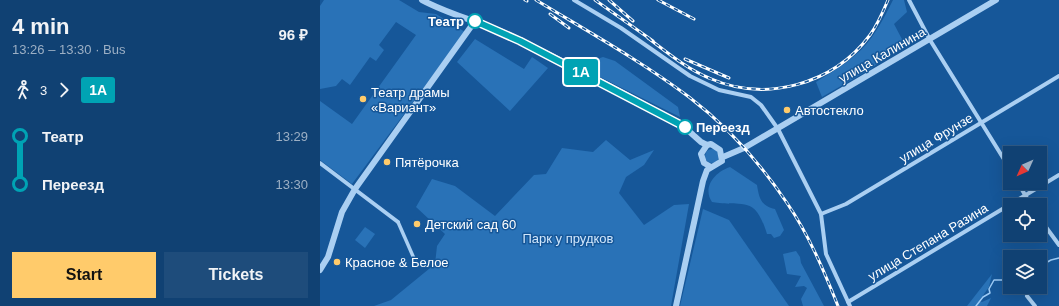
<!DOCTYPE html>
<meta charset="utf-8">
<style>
body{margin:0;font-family:Arial,sans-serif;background:#1e4c7b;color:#f1f3f6;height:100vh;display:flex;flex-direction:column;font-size:15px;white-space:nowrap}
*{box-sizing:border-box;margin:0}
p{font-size:13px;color:#9cafc4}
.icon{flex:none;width:22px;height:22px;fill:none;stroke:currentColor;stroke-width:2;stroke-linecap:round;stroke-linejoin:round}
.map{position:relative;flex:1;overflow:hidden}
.drawer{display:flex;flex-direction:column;background:#104173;width:320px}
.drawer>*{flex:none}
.badge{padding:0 8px;border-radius:3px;font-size:14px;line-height:26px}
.needle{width:26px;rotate:225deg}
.buttons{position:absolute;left:683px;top:146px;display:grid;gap:8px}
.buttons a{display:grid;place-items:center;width:44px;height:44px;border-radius:0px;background:#104173;box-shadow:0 4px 16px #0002,0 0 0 1px #305a85;font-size:20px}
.map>.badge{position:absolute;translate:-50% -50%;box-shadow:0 0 0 2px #fff}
.legs{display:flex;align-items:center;gap:6px;height:44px;padding:0 12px;font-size:13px}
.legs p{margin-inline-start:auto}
.head{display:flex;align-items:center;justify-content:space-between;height:68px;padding:0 12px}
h1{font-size:22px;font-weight:600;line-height:30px}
.cta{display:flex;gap:8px;margin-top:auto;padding:8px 12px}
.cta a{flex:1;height:46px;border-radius:0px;background:#ffcb6b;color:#111;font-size:16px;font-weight:600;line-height:46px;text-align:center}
.cta a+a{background:#1e4c7b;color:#f1f3f6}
ul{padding:0 12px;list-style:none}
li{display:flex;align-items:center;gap:14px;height:48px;font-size:15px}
li i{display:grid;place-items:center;width:6px;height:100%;margin:0 5px;background:currentColor}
li i::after{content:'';width:10px;height:10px;margin:-5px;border:3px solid;border-radius:50%;background:#104173}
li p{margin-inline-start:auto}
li:first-child i{background:linear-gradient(#0000 50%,currentColor 0)}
li:last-child i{background:linear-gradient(currentColor 50%,#0000 0)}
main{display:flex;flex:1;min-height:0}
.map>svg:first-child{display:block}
.green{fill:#2972b7}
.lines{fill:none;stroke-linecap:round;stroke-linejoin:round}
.stream{stroke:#9ccaf5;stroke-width:1.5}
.pedestrian{stroke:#aacff2;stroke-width:3.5}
.minor{stroke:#aacff2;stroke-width:4}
.tertiary{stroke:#aacff2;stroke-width:6}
.rail-casing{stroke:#fff;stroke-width:3}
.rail{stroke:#165799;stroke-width:1.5;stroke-dasharray:4.5;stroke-linecap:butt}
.line-1-casing{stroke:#fff;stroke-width:9}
.line-1{stroke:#00a3b4;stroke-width:6}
.stop-1-dot{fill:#fff;stroke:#00a3b4;stroke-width:2}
.poi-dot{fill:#ffcb6b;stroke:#165799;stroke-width:1.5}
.labels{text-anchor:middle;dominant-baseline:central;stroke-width:3;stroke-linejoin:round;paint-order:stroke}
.stop-label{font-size:13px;font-weight:bold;fill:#fff;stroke:#165799;text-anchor:end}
.street-label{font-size:13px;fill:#fff;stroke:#165799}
.poi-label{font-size:13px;fill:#fff;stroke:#165799;text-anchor:start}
.park-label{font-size:13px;fill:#d1e7fc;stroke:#165799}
</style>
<main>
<section class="drawer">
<div class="head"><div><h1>4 min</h1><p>13:26 – 13:30 · Bus</p></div><b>96 ₽</b></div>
<div class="legs"><svg class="icon" aria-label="walk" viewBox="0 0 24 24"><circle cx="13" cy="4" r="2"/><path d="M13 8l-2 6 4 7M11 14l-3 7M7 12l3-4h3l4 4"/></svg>3<svg class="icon" aria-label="forward" viewBox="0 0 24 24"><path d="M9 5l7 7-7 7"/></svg><b class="badge" style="background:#00a3b4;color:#fff">1А</b></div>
<ul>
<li><i style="color:#00a3b4"></i><b>Театр</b><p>13:29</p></li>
<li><i style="color:#00a3b4"></i><b>Переезд</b><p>13:30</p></li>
</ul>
<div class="cta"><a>Start</a><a>Tickets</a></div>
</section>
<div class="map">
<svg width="739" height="306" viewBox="0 0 739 306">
<rect width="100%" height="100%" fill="#165799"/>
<g class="green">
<path d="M 4,0 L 79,0 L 99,12 L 116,14 L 145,32 L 32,184 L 0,160 L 0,101 L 32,124 L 96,35 L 76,22 L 59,45 L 64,50 L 56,61 L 50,57 L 30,85 L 22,79 L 16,86 L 0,89 L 0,6 Z"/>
<path d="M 573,0 L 584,0 L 587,12 L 574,24 L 584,43 L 552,68 L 502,97 L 496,82 C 508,74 523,66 534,56 C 552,42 563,20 573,0 Z"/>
<path d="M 155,39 L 204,69 L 212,57 L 228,68 L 190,111 L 137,62 Z"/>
<path d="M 283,57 L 295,61 L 358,107 L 360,117 L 266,70 L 272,68 L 280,58 Z"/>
<path d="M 286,140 L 310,160 L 334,150 L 324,165 L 306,177 L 299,193 L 324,225 L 354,205 L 369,204 L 351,306 L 54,306 L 71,300 L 115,264 L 117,246 L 125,234 L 96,207 L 112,179 L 135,186 L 175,216 L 214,175 L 226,174 L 242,148 L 273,152 Z"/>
<circle cx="392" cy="156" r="7"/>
<path d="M 410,167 L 437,185 C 439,198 441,206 455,209 L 464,230 L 460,236 L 454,238 L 451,234 L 447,234 C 434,193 424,208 392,202 C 382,187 395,172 410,167 Z"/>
<path d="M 383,209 L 409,220 L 469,306 L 360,306 Z"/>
<path d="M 45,227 L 55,234 L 45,248 L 35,240 Z"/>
<path d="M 476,251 L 480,257 L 481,263 L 504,306 L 483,306 L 481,299 L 487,288 L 484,286 L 475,287 L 481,276 L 467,274 L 463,254 Z"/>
<path d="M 672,274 L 669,287 L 659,301 L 662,302 L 671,298 L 667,306 L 647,306 Z"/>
</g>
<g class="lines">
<g class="stream">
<path d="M 720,266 L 731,260 L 739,258"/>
<path d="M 656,306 L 663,297 L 670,293 L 669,289 L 674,280 L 683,280 L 690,271"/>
</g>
<path class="pedestrian" d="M 78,222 L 96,263"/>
<g class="minor">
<path d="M 254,0 L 301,28 L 370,76 L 399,90 L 431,97 L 441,105 L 458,129 L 501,214 L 506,254 L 530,306"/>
<path d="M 589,0 L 610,40 L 690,169"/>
<path d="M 0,163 L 78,222"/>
<path d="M 698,183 L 711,205"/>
<path d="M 501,214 L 526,204 L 739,76"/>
<path d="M 720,219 L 739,245"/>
<path d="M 707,296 L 715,306"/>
<path d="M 528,302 L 739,175"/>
</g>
<g class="tertiary">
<path d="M 102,0 C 130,15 161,22 189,35 C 248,63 305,94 362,125 L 381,142 L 387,145"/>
<path d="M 403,157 L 424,148 L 676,0"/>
<path d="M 0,270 L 8,257 L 22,212 L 35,189 L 155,21"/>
<path d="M 356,306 L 383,181 L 387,170 L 402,161 L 400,150 L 391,144 L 387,145 L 381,154 L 384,163 L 391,167"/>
</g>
<defs>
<g id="rail">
<path d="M 205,0 L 207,1"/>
<path d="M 216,0 C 267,31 321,61 369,97 C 407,126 441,164 467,203 C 489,235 504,271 518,306"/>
<path d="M 275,0 L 333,41"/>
<path d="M 289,0 L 313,21"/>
<path d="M 338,0 L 374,19"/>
<path d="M 230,14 L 249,28"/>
<path d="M 328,38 C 348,53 367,69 389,78 C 445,103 513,85 550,35 C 558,24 563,12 568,0"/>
<path d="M 365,59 L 409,78"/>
</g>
</defs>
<use href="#rail" class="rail-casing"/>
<use href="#rail" class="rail"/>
</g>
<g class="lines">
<defs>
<path id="line-1" d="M 155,21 L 200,41 L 365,127"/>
</defs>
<use href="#line-1" class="line-1-casing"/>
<use href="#line-1" class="line-1"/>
</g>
<g class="stop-1-dot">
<circle cx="155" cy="21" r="7"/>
<circle cx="365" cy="127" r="7"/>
</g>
<g class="poi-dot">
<circle cx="43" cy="99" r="4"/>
<circle cx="467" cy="110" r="4"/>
<circle cx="67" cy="162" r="4"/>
<circle cx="97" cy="224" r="4"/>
<circle cx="17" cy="262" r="4"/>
</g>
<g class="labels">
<g class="stop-label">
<text x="144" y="21">Театр</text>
<text x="376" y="127" text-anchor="start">Переезд</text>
</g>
<g class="street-label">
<text transform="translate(562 55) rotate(-30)">улица Калинина</text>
<text transform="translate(616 138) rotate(-31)">улица Фрунзе</text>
<text transform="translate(608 242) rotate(-31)">улица Степана Разина</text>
</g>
<g class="poi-label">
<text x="51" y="92">Театр драмы<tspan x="51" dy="15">«Вариант»</tspan></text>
<text x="475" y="110">Автостекло</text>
<text x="75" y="162">Пятёрочка</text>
<text x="105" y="224">Детский сад 60</text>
<text x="25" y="262">Красное &amp; Белое</text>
</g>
<g class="park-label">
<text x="248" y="238">Парк у прудков</text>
</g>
</g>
</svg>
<div class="buttons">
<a><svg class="needle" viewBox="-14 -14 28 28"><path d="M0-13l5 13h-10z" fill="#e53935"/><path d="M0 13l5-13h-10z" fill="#9cafc4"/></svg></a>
<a><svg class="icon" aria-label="locate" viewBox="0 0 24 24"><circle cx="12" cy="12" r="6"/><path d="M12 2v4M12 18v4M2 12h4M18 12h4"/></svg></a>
<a><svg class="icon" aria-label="layers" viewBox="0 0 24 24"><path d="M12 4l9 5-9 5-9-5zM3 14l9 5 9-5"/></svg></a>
</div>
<b class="badge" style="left:261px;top:72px;background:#00a3b4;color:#fff">1А</b>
</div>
</main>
